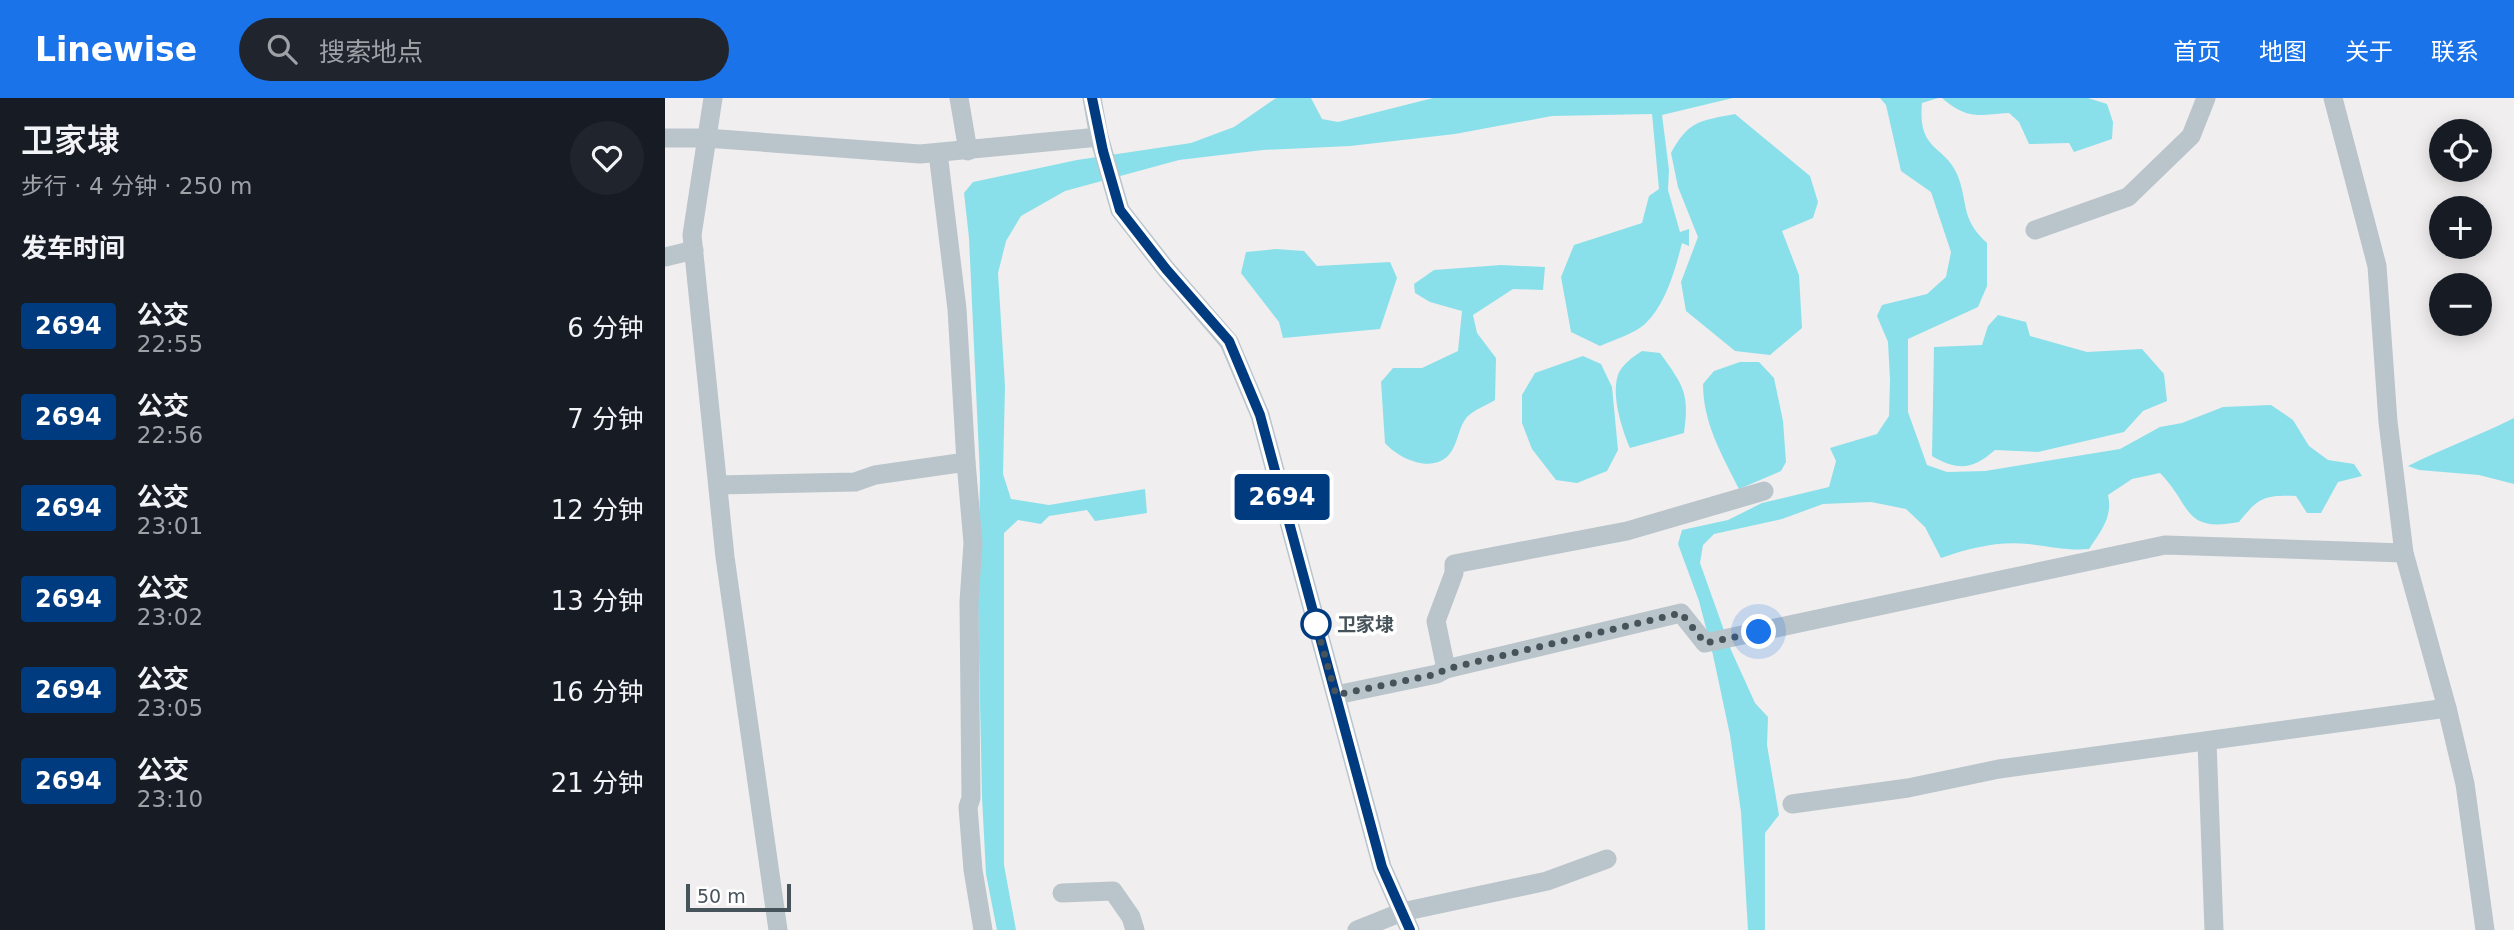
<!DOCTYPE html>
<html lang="zh">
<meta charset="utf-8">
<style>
body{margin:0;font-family:"DejaVu Sans","Noto Sans SC",sans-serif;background:#20242c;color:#f1f3f6;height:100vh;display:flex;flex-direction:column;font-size:26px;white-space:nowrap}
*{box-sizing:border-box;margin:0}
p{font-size:23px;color:#9ea1a6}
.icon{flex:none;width:38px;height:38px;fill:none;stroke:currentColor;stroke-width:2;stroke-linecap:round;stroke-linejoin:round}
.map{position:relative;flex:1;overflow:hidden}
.details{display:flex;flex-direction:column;background:#171b24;width:665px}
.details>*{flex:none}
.badge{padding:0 14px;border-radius:5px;font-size:24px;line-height:46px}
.buttons{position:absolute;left:1764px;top:21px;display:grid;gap:14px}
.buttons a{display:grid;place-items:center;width:63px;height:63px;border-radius:50%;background:#171b24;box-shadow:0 4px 18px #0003;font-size:35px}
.scale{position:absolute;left:21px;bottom:18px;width:105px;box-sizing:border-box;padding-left:7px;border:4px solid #46535b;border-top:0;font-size:19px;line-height:24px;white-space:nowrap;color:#46535b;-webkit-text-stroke:5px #fff;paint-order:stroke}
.you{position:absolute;width:35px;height:35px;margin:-18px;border:5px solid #fff;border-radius:50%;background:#1a73e8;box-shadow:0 0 0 10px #1a73e833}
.map>.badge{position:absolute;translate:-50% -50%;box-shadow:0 0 0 4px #fff}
h2{padding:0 21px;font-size:26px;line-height:63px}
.round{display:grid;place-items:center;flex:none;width:74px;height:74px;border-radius:37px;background:#20242c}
.head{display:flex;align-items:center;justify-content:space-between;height:119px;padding:0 21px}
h1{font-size:33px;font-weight:600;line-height:52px}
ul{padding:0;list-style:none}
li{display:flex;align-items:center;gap:21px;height:91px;padding:0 21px}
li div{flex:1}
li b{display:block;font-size:26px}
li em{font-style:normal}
li .badge{min-width:77px;font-weight:700;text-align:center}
header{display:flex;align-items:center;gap:42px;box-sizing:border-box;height:98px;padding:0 35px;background:#1a73e8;color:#fff}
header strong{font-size:33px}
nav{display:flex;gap:38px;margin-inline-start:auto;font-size:24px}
.search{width:490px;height:63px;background:#20242c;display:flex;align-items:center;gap:18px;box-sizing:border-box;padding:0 24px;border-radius:38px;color:#9ea1a6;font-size:26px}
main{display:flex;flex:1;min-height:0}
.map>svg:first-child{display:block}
.water{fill:#8ae0ea}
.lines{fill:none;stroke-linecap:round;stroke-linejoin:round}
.minor{stroke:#b9c4cb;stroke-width:19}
.line-casing{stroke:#fff;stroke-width:16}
.line{stroke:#003b80;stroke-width:10}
.walk{stroke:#46535b;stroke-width:7;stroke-dasharray:0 12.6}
.stop-dot{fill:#fff;stroke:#003b80;stroke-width:3.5}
.labels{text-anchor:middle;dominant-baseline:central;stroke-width:7;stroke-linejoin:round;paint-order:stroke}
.stop-label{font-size:19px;font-weight:bold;fill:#46535b;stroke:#fff;text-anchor:start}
</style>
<header>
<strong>Linewise</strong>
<div class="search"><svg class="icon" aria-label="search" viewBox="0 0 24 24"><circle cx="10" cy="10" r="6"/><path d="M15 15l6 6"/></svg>搜索地点</div>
<nav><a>首页</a><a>地图</a><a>关于</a><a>联系</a></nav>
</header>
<main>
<section class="details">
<div class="head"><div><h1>卫家埭</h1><p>步行 · 4 分钟 · 250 m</p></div><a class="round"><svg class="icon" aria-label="heart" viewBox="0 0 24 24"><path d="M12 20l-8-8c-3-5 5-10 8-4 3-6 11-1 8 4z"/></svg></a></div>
<h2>发车时间</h2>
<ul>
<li><span class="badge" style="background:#003b80;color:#fff">2694</span><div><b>公交</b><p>22:55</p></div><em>6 分钟</em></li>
<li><span class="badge" style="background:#003b80;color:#fff">2694</span><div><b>公交</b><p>22:56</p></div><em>7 分钟</em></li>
<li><span class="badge" style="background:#003b80;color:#fff">2694</span><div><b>公交</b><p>23:01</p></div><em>12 分钟</em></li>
<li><span class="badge" style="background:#003b80;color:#fff">2694</span><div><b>公交</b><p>23:02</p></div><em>13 分钟</em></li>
<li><span class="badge" style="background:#003b80;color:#fff">2694</span><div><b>公交</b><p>23:05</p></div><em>16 分钟</em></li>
<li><span class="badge" style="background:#003b80;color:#fff">2694</span><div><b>公交</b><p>23:10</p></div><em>21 分钟</em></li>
</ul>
</section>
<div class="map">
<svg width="1849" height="832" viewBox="0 0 1849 832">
<rect width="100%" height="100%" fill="#f0eeee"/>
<g class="water">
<path d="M 611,0 L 646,0 L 657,21 L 673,24 L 768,0 L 1068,0 L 997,17 L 1004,72 L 1003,92 L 1015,134 L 1024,131 L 1024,148 L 1017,145 C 1010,172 1001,206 980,226 C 969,236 948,242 935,248 L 906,234 L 896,179 L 909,147 L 977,125 L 984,98 L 994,91 L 987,16 L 887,18 L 790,36 L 685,48 L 598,52 L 514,62 L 400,93 L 356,118 L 341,143 L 333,175 L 340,288 L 338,376 L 346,401 L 384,407 L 480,391 L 482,415 L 430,423 L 422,412 L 384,418 L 376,426 L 353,422 L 339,435 L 339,767 L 351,832 L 332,832 L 321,776 L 317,699 L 313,507 L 315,378 L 304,140 L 299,95 L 308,84 L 412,62 L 526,45 L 569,29 Z"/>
<path d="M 1215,0 L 1273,0 L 1257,5 C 1252,56 1282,46 1294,81 C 1303,109 1297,122 1322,145 L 1322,188 L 1313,209 L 1243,241 L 1243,314 L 1262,367 L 1282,374 L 1320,373 L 1455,351 L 1495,329 L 1517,325 L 1558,309 L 1606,307 L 1628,322 L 1644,348 L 1663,362 L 1689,366 L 1697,378 L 1673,384 L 1656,415 L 1642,415 L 1631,398 C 1599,397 1593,400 1574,424 C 1517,435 1527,407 1495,375 L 1467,381 L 1443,397 C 1448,419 1436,433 1424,451 C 1403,453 1384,448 1363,446 C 1333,443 1305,450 1276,460 L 1260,429 L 1241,411 L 1206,404 L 1158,406 L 1117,421 L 1049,436 L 1038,447 L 1035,465 L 1066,552 L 1090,605 L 1103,619 L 1102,647 L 1114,717 L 1100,735 L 1100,832 L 1083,832 L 1076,714 L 1065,637 L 1048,557 L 1034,503 L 1013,446 L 1017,432 L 1063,422 L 1097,405 L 1164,389 L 1171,363 L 1165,350 L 1212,336 L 1224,318 L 1225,282 L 1223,244 L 1212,218 L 1217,207 L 1262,196 L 1281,179 L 1286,154 L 1266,94 L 1236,73 L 1221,7 Z"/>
<path d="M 1277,0 L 1423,0 L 1442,6 L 1448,24 L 1447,41 L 1409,54 L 1404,45 L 1364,46 L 1354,24 L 1344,15 C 1312,17 1303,22 1277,0 Z"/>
<path d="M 1070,16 L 1145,78 L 1153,104 L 1148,120 L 1117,133 L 1134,177 L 1137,230 L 1105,257 L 1070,253 L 1021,213 L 1016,184 L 1033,139 L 1013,89 L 1006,55 C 1024,22 1035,23 1070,16 Z"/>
<path d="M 611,151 L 639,153 L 652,168 L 725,164 L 732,180 L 715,231 L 618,240 L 614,224 L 576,175 L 581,154 Z"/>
<path d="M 836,167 L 880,169 L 878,192 L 848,191 L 808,217 L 812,235 L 831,260 L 830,302 C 822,307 809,312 802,319 C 794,328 793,344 786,354 C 770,377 735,362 720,345 L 716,284 L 728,270 L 757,270 L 793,253 L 797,213 L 765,204 L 750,195 L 749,186 L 769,172 Z"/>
<path d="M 1333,217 L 1361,224 L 1365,238 L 1422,254 L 1477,251 L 1499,276 L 1502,303 L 1478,313 L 1459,334 L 1373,354 L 1330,352 C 1307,372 1293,373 1267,358 L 1269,249 L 1317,247 L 1323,228 Z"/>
<path d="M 977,253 L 995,255 C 1018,287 1025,295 1019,335 L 965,350 C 957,332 946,297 953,277 C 957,266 968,259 977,253 Z"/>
<path d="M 918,258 L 936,266 L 947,289 L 953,352 L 942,373 L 912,385 L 891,382 L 867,351 L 857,325 L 857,297 L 870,275 Z"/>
<path d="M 1075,264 L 1094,264 L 1109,280 L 1118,323 L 1121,364 L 1116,373 L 1074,391 C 1057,357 1038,325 1038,286 L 1049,273 Z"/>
<path d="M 1849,320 L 1849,386 L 1814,377 L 1754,372 L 1743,368 C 1778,350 1814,338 1849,320 Z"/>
</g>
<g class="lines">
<g class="minor">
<path d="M 48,0 L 27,137 L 60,459 L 113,832"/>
<path d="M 294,0 L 303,53"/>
<path d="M 427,0 L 434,39 L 455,112 L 501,171 L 564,244 L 595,317 L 717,769 L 745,832"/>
<path d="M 1668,0 L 1712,168 L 1723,324 L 1739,455 L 1782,610 L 1800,686 L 1820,832"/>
<path d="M 0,40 L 41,40 L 255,56 L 434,39"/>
<path d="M 273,55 L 292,211 L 301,364"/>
<path d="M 1370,132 L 1463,99 L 1526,38 L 1541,0"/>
<path d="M 0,159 L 29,152"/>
<path d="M 53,387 L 190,384 L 210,377 L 301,364 L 308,445 L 304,504 L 306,700 L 303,709 L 308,772 L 318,832"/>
<path d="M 781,571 L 771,523 L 789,475 L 789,466 L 962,433 L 1099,393"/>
<path d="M 671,597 L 772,576 L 781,571 L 1016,515 L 1040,545 L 1500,447 L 1739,455"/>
<path d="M 1542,644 L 1549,832"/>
<path d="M 1127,706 L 1243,690 L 1334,671 L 1782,610"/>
<path d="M 397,795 L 448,793 L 466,819 L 470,832"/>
<path d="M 692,832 L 737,814 L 882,783 L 942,761"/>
</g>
</g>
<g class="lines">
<defs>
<path id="line" d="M 427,0 L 438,53 L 455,112 L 501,171 L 564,243 L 595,317 L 717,769 L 745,832"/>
</defs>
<use href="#line" class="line-casing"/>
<use href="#line" class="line"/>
<path class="walk" d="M 651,526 L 650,523 L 671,597 L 772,576 L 781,571 L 1016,515 L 1040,545 L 1094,534"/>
</g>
<circle class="stop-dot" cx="651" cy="526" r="14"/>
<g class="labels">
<g class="stop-label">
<text x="672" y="526">卫家埭</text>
</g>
</g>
</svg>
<div class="buttons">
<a><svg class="icon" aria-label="locate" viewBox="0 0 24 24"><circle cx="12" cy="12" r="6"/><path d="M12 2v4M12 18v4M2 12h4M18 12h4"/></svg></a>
<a>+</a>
<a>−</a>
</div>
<div class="scale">50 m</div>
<div class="you" style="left:1094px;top:534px"></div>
<b class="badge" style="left:617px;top:399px;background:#003b80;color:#fff">2694</b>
</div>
</main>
